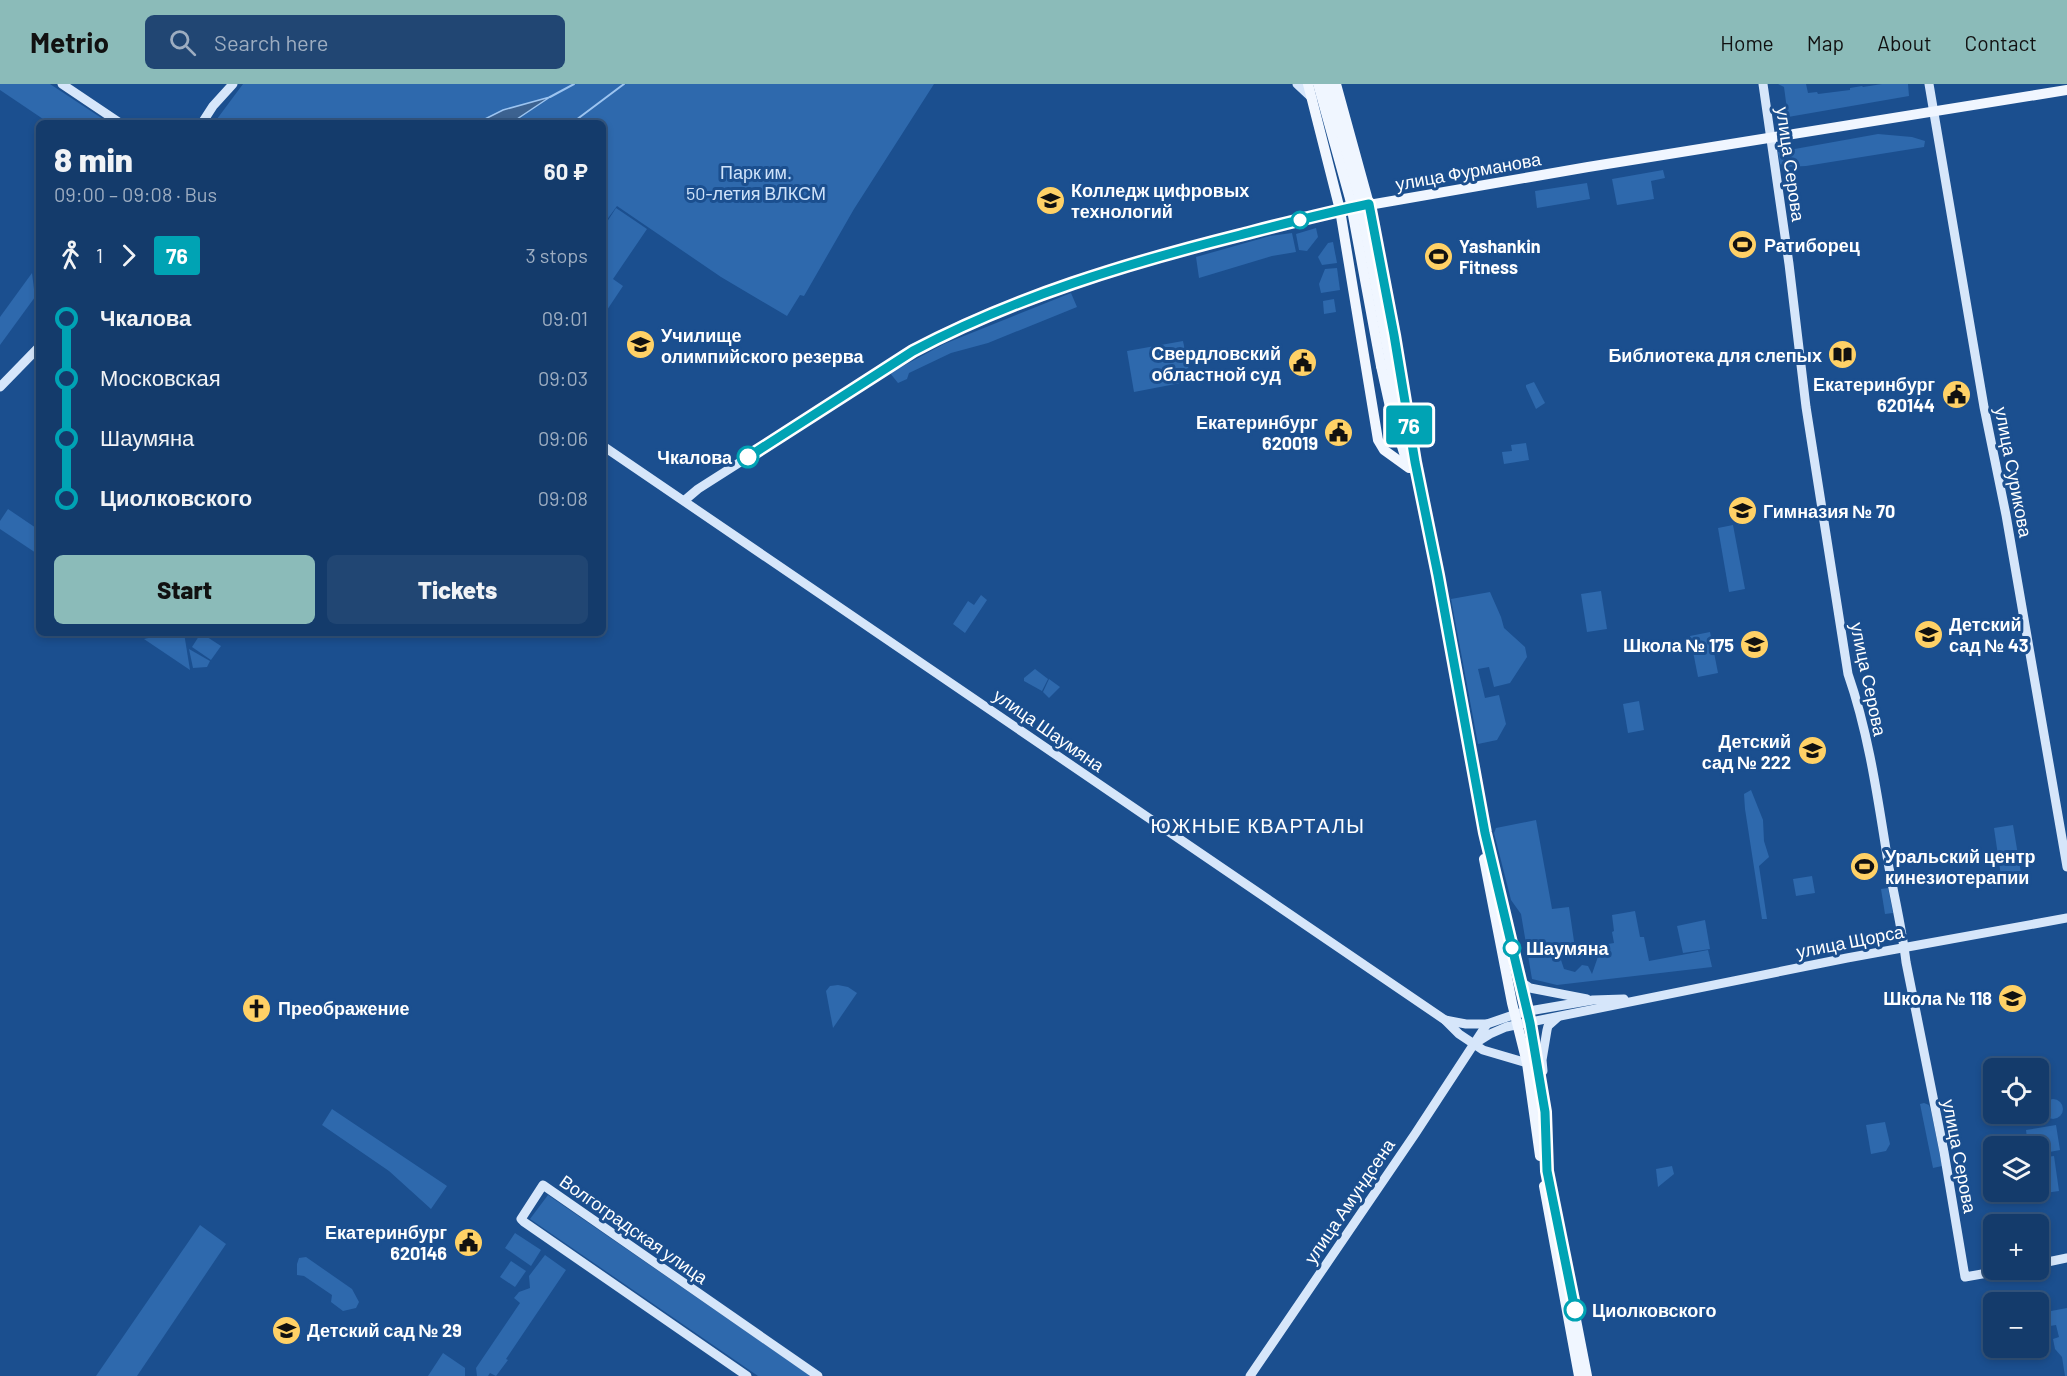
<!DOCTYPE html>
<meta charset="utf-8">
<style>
body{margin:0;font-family:Barlow,sans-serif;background:#214673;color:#f1f3f6;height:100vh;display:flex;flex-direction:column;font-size:22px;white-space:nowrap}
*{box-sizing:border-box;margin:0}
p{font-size:20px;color:#9dadc1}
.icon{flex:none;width:33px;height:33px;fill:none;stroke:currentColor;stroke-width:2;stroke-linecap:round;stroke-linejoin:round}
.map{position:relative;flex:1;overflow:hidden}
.drawer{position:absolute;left:36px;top:36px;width:570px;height:516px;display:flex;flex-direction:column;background:#143b6b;border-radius:9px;box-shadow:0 3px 9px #0003,0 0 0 2px #33557e}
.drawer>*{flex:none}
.badge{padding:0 12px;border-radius:4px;font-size:21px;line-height:39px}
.fabs{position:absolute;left:1983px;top:974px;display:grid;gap:12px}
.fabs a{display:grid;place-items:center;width:66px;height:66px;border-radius:9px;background:#143b6b;box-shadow:0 3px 9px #0003,0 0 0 2px #33557e;font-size:30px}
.map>.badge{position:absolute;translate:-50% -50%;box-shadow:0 0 0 3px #fff}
.legs{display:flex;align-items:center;gap:9px;height:66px;padding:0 18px;font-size:20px}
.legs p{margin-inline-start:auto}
.headline{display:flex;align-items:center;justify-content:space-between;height:102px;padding:0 18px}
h1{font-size:33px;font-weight:800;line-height:45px}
.primary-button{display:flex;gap:12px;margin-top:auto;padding:12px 18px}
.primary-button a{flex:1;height:69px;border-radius:9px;background:#8bbbb9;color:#111;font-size:24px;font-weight:800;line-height:69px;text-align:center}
.primary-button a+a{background:#214673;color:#f1f3f6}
ul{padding:0 18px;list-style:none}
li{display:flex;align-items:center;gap:21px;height:60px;font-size:22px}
li i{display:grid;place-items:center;width:9px;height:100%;margin:0 8px;background:currentColor}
li i::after{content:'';width:15px;height:15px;margin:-8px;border:4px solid;border-radius:50%;background:#143b6b}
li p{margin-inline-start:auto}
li:first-child i{background:linear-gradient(#0000 50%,currentColor 0)}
li:last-child i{background:linear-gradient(currentColor 50%,#0000 0)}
header{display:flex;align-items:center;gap:36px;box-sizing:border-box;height:84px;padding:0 30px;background:#8bbbb9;color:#111}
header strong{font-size:28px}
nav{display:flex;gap:33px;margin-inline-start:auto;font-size:21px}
.search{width:420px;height:54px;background:#214673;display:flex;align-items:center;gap:15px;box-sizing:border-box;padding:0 21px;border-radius:9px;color:#9dadc1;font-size:22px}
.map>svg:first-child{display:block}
.green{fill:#2e69ad}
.water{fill:#3c6290;stroke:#9cc4f0;stroke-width:1.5}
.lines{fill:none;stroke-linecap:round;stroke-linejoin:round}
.stream{stroke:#9cc4f0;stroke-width:2}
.secondary{stroke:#d6e6fa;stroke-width:9}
.primary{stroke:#f0f6ff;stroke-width:10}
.primary-bridge{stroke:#f0f6ff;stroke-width:10}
.line-1-casing{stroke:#fff;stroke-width:14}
.line-1{stroke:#00a3b4;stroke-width:9}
.stop-1-dot{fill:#fff;stroke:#00a3b4;stroke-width:3}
.labels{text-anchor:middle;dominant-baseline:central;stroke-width:6;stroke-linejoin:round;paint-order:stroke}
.street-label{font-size:18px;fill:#fff;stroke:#1b4f8f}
.park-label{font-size:18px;fill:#cfe3fa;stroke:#1b4f8f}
.poi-label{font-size:18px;font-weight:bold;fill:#fff;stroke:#1b4f8f;text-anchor:start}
.stop-label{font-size:18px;font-weight:bold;fill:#fff;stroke:#1b4f8f;text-anchor:start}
.neighbourhood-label{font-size:20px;letter-spacing:1.5px;fill:#fff;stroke:#1b4f8f}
</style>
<header>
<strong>Metrio</strong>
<div class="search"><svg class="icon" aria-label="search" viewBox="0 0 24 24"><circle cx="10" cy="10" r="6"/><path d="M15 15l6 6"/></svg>Search here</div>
<nav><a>Home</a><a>Map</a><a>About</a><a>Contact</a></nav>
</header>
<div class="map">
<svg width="2067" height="1292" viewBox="0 0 2067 1292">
<rect width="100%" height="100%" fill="#1b4f8f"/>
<g class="green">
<path d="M 0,0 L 50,0 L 109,39 L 49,39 L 0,6 Z"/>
<path d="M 243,0 L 934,0 L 854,125 L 804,212 L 800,211 L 787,232 L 721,193 L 617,122 L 603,141 L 603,39 L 214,39 Z"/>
<path d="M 1778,0 L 1806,0 L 1808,9 L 1817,8 L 1818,10 L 1850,6 L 1850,4 L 1862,2 L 1863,3 L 1882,0 L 1908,0 L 1909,12 L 1788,33 L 1784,3 Z"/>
<path d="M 1878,50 L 1912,53 L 1925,57 L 1924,63 L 1806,82 L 1786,83 L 1780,80 L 1778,68 Z"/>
<path d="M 1663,86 L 1665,94 L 1651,97 L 1654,115 L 1617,121 L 1612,95 Z"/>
<path d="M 1587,99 L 1590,115 L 1537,124 L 1535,107 Z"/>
<path d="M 616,124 L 647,145 L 613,195 L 623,202 L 603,232 L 603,144 Z"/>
<path d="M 1316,144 L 1318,153 L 1307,167 L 1299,166 L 1296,150 Z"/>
<path d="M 1292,149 L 1296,168 L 1272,172 L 1199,194 L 1196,173 L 1270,152 Z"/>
<path d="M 1333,158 L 1337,179 L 1322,181 L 1318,173 L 1328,159 Z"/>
<path d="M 1337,184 L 1340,206 L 1321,209 L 1319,200 L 1325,185 Z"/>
<path d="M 32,189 L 35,213 L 0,261 L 0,233 Z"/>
<path d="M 1071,209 L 1077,223 L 988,259 L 951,269 L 909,289 L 907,295 L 898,299 L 890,289 L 944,260 Z"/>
<path d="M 1334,215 L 1336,228 L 1324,230 L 1323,217 Z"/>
<path d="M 1183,257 L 1191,297 L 1134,308 L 1127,267 Z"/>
<path d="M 1534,298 L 1545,319 L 1536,325 L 1526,303 L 1526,301 Z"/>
<path d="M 1526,359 L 1529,376 L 1504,380 L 1502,368 L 1512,367 L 1511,361 Z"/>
<path d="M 8,425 L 39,446 L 39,471 L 0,445 L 0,437 Z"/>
<path d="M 1733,441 L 1745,505 L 1729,508 L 1718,444 Z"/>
<path d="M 1601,507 L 1607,545 L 1587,548 L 1581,510 Z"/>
<path d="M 1490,508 L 1501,533 L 1504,544 L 1525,563 L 1527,573 L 1510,599 L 1494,603 L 1489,583 L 1478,585 L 1485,614 L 1499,611 L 1506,640 L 1497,656 L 1478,660 L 1451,515 Z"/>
<path d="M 981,511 L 987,516 L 965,549 L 953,540 L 968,517 L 974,521 Z"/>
<path d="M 1710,548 L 1718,589 L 1698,593 L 1690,552 Z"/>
<path d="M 170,549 L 184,549 L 190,586 L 144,555 Z"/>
<path d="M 201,549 L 221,562 L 211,576 L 192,563 Z"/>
<path d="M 189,565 L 210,577 L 207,583 L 193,584 Z"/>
<path d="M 1035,585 L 1048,595 L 1042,607 L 1024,597 L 1024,594 Z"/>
<path d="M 1049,595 L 1060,603 L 1049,614 L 1043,608 Z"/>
<path d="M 1639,617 L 1644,646 L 1628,649 L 1623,620 Z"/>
<path d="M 1751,706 L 1763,736 L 1764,757 L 1769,773 L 1759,782 L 1767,835 L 1762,835 L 1745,725 L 1744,710 Z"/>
<path d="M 1536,736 L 1552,825 L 1569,823 L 1575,864 L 1571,871 L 1562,870 L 1561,876 L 1564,885 L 1575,888 L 1582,881 L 1588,882 L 1592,890 L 1602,861 L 1614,859 L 1612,848 L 1614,847 L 1612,831 L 1635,827 L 1640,853 L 1644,853 L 1649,877 L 1708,866 L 1712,883 L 1557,901 L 1532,895 L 1521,830 L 1511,816 L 1494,749 L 1496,744 Z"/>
<path d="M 2013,741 L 2021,789 L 2001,792 L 1994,744 Z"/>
<path d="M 1812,792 L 1815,809 L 1796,812 L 1793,795 Z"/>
<path d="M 1888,804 L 1893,829 L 1885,830 L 1881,805 Z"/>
<path d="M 1705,836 L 1710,865 L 1683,869 L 1677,842 Z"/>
<path d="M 838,901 L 848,903 L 857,909 L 833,944 L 826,907 L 830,902 Z"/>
<circle cx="2053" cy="1025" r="10"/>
<path d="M 1924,1019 L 1929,1021 L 1931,1027 L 1942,1082 L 1933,1084 L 1920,1020 Z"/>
<path d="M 332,1025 L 447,1102 L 431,1125 L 389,1087 L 322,1041 Z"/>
<path d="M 1885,1038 L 1890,1060 L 1886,1067 L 1871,1070 L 1866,1041 Z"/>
<path d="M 2056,1041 L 2060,1066 L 2039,1070 L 2038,1062 L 2028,1062 L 2026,1046 Z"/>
<path d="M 2054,1072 L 2059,1107 L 2038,1110 L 2039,1074 Z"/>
<path d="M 1672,1082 L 1674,1090 L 1658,1103 L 1656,1085 Z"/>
<path d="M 548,1111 L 811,1292 L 758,1292 L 530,1135 Z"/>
<path d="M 200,1141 L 226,1160 L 137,1292 L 96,1292 Z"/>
<path d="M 515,1149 L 541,1166 L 531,1182 L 505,1164 Z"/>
<path d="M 545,1171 L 566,1186 L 506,1275 L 508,1276 L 496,1292 L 490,1289 L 488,1292 L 477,1292 L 476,1284 L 520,1219 L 514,1214 L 519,1208 L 530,1204 L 529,1192 Z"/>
<path d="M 306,1173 L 352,1205 L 359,1218 L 356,1224 L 343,1227 L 331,1218 L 332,1211 L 304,1192 L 297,1191 L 297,1180 L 299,1174 Z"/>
<path d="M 511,1177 L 526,1187 L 515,1203 L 500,1193 Z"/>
<path d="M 2067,1224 L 2067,1292 L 2065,1292 L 2062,1273 L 2055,1265 L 2053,1255 L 2059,1253 L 2056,1241 L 2050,1242 L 2048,1231 L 2051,1227 Z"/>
<path d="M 443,1269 L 465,1284 L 465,1292 L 428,1292 Z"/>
</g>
<path class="water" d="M 550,13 L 511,39 L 477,39 L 503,26 Z"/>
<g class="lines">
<g class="stream">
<path d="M 550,13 L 574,0"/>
<path d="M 572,39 L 624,0"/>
</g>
<g class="secondary">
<path d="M 62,0 L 120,39"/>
<path d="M 1297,0 L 1312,14"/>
<path d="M 1763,0 L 1789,180 L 1806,323 L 1848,590 C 1869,650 1878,716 1888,778 C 1894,812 1902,844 1906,878 L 1944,1068 L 1965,1193 L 2010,1185"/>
<path d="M 1929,0 L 1984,323 L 2006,431 L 2067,783"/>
<path d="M 202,39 L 213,22 L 233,0"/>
<path d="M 0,303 L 39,263"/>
<path d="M 603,362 L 1445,936 L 1459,950 L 1483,966 L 1527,979"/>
<path d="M 685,416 L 698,405 C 747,374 795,343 844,311 C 875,291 907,268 941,252 C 1068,191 1204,159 1340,126"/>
<path d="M 1521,898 L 1530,904 L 1587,915"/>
<path d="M 1445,936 L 1466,940 L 1487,940"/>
<path d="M 1474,960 L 1490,950 L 1506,943 L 1847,874 L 2067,834"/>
<path d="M 1543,987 L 1542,976 L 1547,946 L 1548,942 L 1557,934"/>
<path d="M 2038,1180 L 2067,1174"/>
<path d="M 747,1292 L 524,1138 L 521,1135 L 543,1101 L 818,1292"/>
<path d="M 1250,1292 L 1415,1050 L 1487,940 L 1516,930 L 1535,926 L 1593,916 L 1624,915"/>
</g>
<g class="primary">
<path d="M 1308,0 L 1340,126 L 1378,356 L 1384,366 L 1409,384"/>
<path d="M 1336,0 L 1369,120 L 1408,336"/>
<path d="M 1340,126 L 1588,83 L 2067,6"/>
<path d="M 1390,279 L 1398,322 L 1415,378 L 1435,474 L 1485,749 L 1530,939 L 1545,1028 L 1547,1087 L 1587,1292"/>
<path d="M 1381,282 L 1390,323 L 1408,382"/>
<path d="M 1484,775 L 1512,919 L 1527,979 L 1540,1072"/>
<path d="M 1544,1102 L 1579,1292"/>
</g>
<g class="primary-bridge">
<path d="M 1318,0 L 1350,115 L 1381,282"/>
<path d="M 1327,0 L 1359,113 L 1390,279"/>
</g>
</g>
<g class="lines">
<defs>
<path id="line-1" d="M 748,373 L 913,267 C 1015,213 1128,179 1240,151 C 1283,140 1325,129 1369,120 L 1394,251 L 1415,378 L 1438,491 L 1485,749 L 1530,939 L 1545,1028 L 1547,1087 L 1575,1226"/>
</defs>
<use href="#line-1" class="line-1-casing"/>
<use href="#line-1" class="line-1"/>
</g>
<defs>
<symbol id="university-disc" viewBox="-11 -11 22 22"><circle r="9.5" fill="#ffd166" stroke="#1b4f8f"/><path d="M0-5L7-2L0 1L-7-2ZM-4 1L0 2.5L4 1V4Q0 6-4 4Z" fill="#111"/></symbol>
<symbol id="stadium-disc" viewBox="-11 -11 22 22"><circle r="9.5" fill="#ffd166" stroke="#1b4f8f"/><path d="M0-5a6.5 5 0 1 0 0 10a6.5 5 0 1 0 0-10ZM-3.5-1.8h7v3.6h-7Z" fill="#111"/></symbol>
<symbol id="library-disc" viewBox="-11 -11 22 22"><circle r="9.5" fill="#ffd166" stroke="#1b4f8f"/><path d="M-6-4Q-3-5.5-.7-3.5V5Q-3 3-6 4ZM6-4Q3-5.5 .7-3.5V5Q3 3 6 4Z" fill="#111"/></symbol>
<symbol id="civic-disc" viewBox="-11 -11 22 22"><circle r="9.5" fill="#ffd166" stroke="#1b4f8f"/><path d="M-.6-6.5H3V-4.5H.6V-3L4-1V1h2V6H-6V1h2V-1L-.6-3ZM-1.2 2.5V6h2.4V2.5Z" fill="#111"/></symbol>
<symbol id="school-disc" viewBox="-11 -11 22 22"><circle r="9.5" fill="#ffd166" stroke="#1b4f8f"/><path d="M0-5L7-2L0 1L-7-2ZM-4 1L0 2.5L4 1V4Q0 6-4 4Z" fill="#111"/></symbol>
<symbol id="church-disc" viewBox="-11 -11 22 22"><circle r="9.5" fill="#ffd166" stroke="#1b4f8f"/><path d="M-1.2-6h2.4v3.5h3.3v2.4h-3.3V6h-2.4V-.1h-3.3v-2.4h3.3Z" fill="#111"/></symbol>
</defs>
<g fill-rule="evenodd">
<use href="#university-disc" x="1034" y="100" width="33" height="33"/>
<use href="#stadium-disc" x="1726" y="144" width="33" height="33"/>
<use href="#stadium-disc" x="1422" y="156" width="33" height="33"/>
<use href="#university-disc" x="624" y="244" width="33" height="33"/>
<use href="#library-disc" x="1826" y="254" width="33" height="33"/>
<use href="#civic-disc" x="1286" y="262" width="33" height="33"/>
<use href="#civic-disc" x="1940" y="294" width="33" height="33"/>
<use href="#civic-disc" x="1322" y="332" width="33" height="33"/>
<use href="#school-disc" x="1726" y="410" width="33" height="33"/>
<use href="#school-disc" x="1912" y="534" width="33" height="33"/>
<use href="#school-disc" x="1738" y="544" width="33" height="33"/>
<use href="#school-disc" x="1796" y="650" width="33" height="33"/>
<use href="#stadium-disc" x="1848" y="766" width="33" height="33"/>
<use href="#school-disc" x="1996" y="898" width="33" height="33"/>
<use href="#church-disc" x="240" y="908" width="33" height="33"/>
<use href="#civic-disc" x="452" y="1142" width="33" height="33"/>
<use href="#school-disc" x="270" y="1230" width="33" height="33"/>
</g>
<g class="stop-1-dot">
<circle cx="1300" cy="136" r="8"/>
<circle cx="748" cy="373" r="10"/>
<circle cx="1512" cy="864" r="8"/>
<circle cx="1575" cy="1226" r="10"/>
</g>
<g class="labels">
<g class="street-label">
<text transform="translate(1791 80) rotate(82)">улица Серова</text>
<text transform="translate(1468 87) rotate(-10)">улица Фурманова</text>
<text transform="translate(2014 388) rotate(79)">улица Сурикова</text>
<text transform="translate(1869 595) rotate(78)">улица Серова</text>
<text transform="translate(1049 646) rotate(35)">улица Шаумяна</text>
<text transform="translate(1850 857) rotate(-11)">улица Щорса</text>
<text transform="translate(1960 1072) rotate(79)">улица Серова</text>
<text transform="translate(1349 1117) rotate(-56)">улица Амундсена</text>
<text transform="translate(634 1145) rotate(35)">Волгоградская улица</text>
</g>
<g class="park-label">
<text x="756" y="88">Парк им.<tspan x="756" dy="21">50-летия ВЛКСМ</tspan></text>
</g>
<g class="poi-label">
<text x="1071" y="106">Колледж цифровых<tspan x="1071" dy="21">технологий</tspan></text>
<text x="1764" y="161">Ратиборец</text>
<text x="1459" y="162">Yashankin<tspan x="1459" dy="21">Fitness</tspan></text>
<text x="661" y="251">Училище<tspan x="661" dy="21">олимпийского резерва</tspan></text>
<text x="1281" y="269" text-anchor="end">Свердловский<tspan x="1281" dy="21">областной суд</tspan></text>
<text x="1822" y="271" text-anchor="end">Библиотека для слепых</text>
<text x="1935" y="300" text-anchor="end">Екатеринбург<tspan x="1935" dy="21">620144</tspan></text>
<text x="1318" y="338" text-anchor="end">Екатеринбург<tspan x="1318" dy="21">620019</tspan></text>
<text x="1763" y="427">Гимназия № 70</text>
<text x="1949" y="540">Детский<tspan x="1949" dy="21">сад № 43</tspan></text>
<text x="1734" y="561" text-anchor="end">Школа № 175</text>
<text x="1791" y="657" text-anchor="end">Детский<tspan x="1791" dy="21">сад № 222</tspan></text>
<text x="1885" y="772">Уральский центр<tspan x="1885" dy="21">кинезиотерапии</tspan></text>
<text x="1992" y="914" text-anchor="end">Школа № 118</text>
<text x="278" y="924">Преображение</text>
<text x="447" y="1148" text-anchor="end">Екатеринбург<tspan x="447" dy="21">620146</tspan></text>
<text x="307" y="1246">Детский сад № 29</text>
</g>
<g class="stop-label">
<text x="732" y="373" text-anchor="end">Чкалова</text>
<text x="1526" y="864">Шаумяна</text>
<text x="1592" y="1226">Циолковского</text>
</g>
<g class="neighbourhood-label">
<text x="1258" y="741">ЮЖНЫЕ КВАРТАЛЫ</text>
</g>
</g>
</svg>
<div class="fabs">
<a><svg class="icon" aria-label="locate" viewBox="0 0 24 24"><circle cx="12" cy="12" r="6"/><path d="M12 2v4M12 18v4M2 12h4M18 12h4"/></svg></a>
<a><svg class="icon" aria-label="layers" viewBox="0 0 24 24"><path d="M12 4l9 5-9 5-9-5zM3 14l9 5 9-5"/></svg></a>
<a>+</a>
<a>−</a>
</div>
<b class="badge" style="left:1409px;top:341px;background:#00a3b4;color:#fff">76</b>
<section class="drawer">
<div class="headline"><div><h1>8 min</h1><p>09:00 – 09:08 · Bus</p></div><b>60 ₽</b></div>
<div class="legs"><svg class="icon" aria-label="walk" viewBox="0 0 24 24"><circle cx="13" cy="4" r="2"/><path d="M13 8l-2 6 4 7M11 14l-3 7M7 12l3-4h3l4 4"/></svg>1<svg class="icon" aria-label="forward" viewBox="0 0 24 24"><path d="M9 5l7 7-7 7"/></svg><b class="badge" style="background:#00a3b4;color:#fff">76</b><p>3 stops</p></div>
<ul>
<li><i style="color:#00a3b4"></i><b>Чкалова</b><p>09:01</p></li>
<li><i style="color:#00a3b4"></i><span>Московская</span><p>09:03</p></li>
<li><i style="color:#00a3b4"></i><span>Шаумяна</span><p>09:06</p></li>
<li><i style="color:#00a3b4"></i><b>Циолковского</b><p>09:08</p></li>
</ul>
<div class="primary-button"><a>Start</a><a>Tickets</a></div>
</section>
</div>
